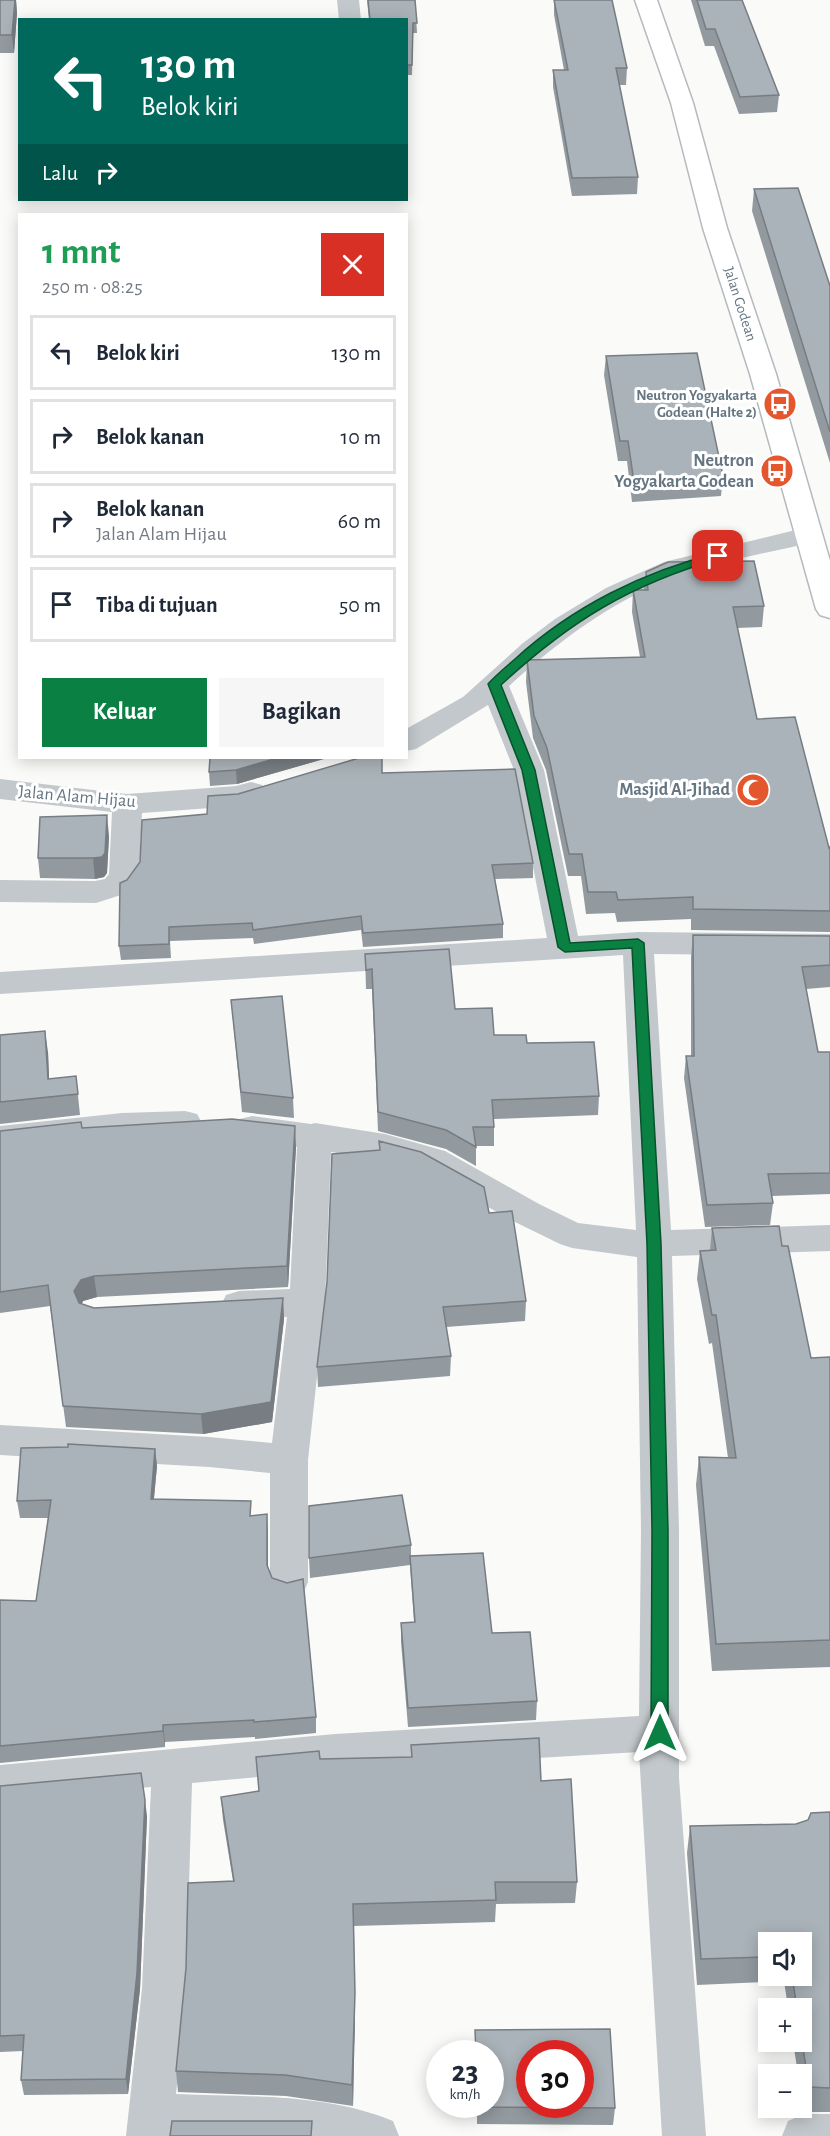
<!DOCTYPE html>
<html lang="id">
<head>
<meta charset="utf-8">
<style>
  body { margin:0; font-family:"Alegreya Sans",sans-serif; background:#f6f6f7; color:#1f2937; height:100vh; display:flex; flex-direction:column; font-size:22px; white-space:nowrap }
  * { box-sizing:border-box; margin:0 }
  p { font-size:20px; color:#747a83 }
  .icon { flex:none; width:33px; height:33px; fill:none; stroke:currentColor; stroke-width:2; stroke-linecap:round; stroke-linejoin:round }
  .map { position:relative; flex:1; overflow:hidden }
  .side { position:absolute; left:18px; top:213px; width:390px; height:546px; display:flex; flex-direction:column; background:#fff; border-radius:0px; box-shadow:0 3px 15px #0003 }
  .side>* { flex:none }
  .hud { position:absolute; left:18px; top:18px; width:390px; height:183px; border-radius:0px; box-shadow:0 3px 15px #0003; background:#00695c; color:#fff; overflow:hidden }
  .buttons { position:absolute; left:758px; top:1932px; display:grid; gap:12px }
  .buttons a { display:grid; place-items:center; width:54px; height:54px; border-radius:0px; background:#fff; box-shadow:0 3px 15px #0003; font-size:30px }
  .speed { position:absolute; left:426px; top:2040px; display:flex; gap:12px; font-size:30px; font-weight:700; text-align:center }
  .speed>* { display:grid; place-content:center; width:78px; height:78px; border-radius:50%; background:#fff; box-shadow:0 3px 15px #0003; line-height:1 }
  .speed small { font-size:15px; font-weight:400 }
  .speed .limit { border:9px solid #d22; background:#fff; color:#111 }
  .pin { position:absolute; display:grid; place-items:center; width:51px; height:51px; color:#fff; margin:-26px; border-radius:12px; box-shadow:0 3px 9px #0006 }
  .me { position:absolute; width:66px; margin:-33px; rotate:0deg; stroke-linejoin:round; filter:drop-shadow(0 0 4px #0008) }
  .turn { display:flex; align-items:center; gap:21px; height:126px; padding:0 24px; font-size:27px }
  .turn .icon { width:78px; height:78px; stroke-width:2.5 }
  .turn b { display:block; font-size:42px; line-height:51px }
  .then { display:flex; align-items:center; height:57px; padding:0 24px; background:#0003; gap:12px; font-size:22px }
  .round { display:grid; place-items:center; flex:none; width:63px; height:63px; border-radius:0px; background:#f6f6f7 }
  .summary { display:flex; align-items:center; justify-content:space-between; height:102px; padding:0 24px }
  h1 { font-size:36px; font-weight:700; line-height:45px; color:#1e9e55 }
  .primary-button { display:flex; gap:12px; margin-top:auto; padding:12px 24px }
  .primary-button a { flex:1; height:69px; border-radius:0px; background:#0b8043; color:#fff; font-size:24px; font-weight:700; line-height:69px; text-align:center }
  .primary-button a+a { background:#f6f6f7; color:#1f2937 }
  ul { padding:0; list-style:none }
  li { display:flex; align-items:center; gap:18px; height:75px; margin:0 12px 9px; padding:0 12px; border:3px solid #e0e1e3; border-radius:0px }
  li div { flex:1 }
  li b { display:block; font-size:22px }
  li em { font-style:normal }
  .map>svg:first-child { display:block }
  .lines { fill:none; stroke-linecap:round; stroke-linejoin:round }
  .primary-casing { stroke:#b5babe; stroke-width:3 }
  .street { fill:#c3c8cc; fill-rule:evenodd }
  .primary { fill:#fff; fill-rule:evenodd }
  .wall { fill:#929a9f; fill-rule:evenodd }
  .shaded-wall { fill:#777d82 }
  .building { fill:#aab3b9; stroke:#777d82; stroke-width:1.5; fill-rule:evenodd }
  .route { fill:#0b8043; stroke:#07532c; stroke-width:1.5 }
  .labels { text-anchor:middle; dominant-baseline:central; stroke-width:6; stroke-linejoin:round; paint-order:stroke }
  .far-street-label { font-size:15px; fill:#657683; stroke:#fff }
  .far-poi-label { font-size:15px; font-weight:bold; fill:#657683; stroke:#fff; text-anchor:end }
  .poi-label { font-size:18px; font-weight:bold; fill:#657683; stroke:#fff; text-anchor:end }
  .street-label { font-size:18px; fill:#657683; stroke:#fff }
</style>
</head>
<body>
<div class="map">
<svg width="830" height="2136" viewBox="0 0 830 2136">
  <rect width="100%" height="100%" fill="#fafaf8"/>
  <g class="lines">
    <defs>
      <path id="primary" d="M 635,0 L 657,0 L 693,103 L 727,228 L 776,374 L 830,561 L 830,618 L 820,615 L 816,609 L 750,374 L 703,228 L 671,103 Z"/>
    </defs>
    <use href="#primary" class="primary-casing"/>
    <path class="street" d="M 337,0 L 359,0 L 361,20 L 339,20 Z
      M 808,527 L 818,529 L 822,535 L 818,541 C 773,552 728,559 685,574 C 618,596 561,639 509,686 L 544,770 L 578,936 L 638,932 L 830,934 L 830,956 L 654,954 L 671,1230 L 830,1225 L 830,1251 L 672,1256 L 679,1531 L 679,1778 L 706,2136 L 662,2136 L 639,1752 L 335,1770 L 192,1783 L 186,1989 L 176,2094 C 248,2097 325,2093 393,2121 L 399,2136 L 126,2136 L 142,1989 L 151,1787 L 0,1801 L 0,1765 L 335,1734 L 639,1716 L 641,1531 L 637,1257 L 572,1248 L 560,1244 L 515,1222 L 422,1170 L 385,1160 L 331,1152 L 325,1302 L 308,1460 L 308,1582 L 303,1594 L 289,1598 L 275,1594 L 270,1582 L 270,1473 L 209,1467 L 0,1455 L 0,1425 L 209,1437 L 272,1443 L 287,1317 L 239,1319 L 226,1315 L 221,1305 L 226,1295 L 239,1291 L 290,1289 L 297,1147 L 240,1137 L 235,1128 L 240,1119 L 252,1116 L 311,1124 L 315,1123 L 385,1134 L 445,1151 L 539,1204 L 578,1223 L 636,1230 L 623,955 L 0,994 L 0,972 L 547,938 L 514,770 L 488,705 L 416,749 L 406,751 L 406,729 L 463,697 L 523,643 L 555,619 L 606,588 L 664,562 Z
      M 0,779 L 127,794 L 236,786 L 251,782 L 262,785 L 266,792 L 262,799 L 238,806 L 142,813 L 139,875 L 127,893 L 96,903 L 0,902 L 0,880 L 95,881 L 105,879 L 109,874 L 112,812 L 0,799 Z
      M 185,1111 L 197,1114 L 202,1123 L 197,1132 L 185,1135 L 122,1137 L 0,1150 L 0,1126 L 122,1113 Z
      M 804,2114 L 830,2114 L 830,2136 L 782,2136 L 788,2121 Z"/>
    <use href="#primary" class="primary"/>
  </g>
  <path class="wall" d="M 0,0 L 16,0 L 17,13 L 14,53 L 0,53 Z
    M 367,0 L 415,0 L 417,33 L 413,33 L 412,75 L 406,75 L 406,20 L 369,20 Z
    M 554,0 L 627,68 L 626,85 L 619,85 L 638,177 L 637,194 L 572,196 L 553,87 L 553,70 L 564,70 L 554,15 Z
    M 691,0 L 742,0 L 779,95 L 777,112 L 739,114 L 714,46 L 705,46 Z
    M 754,189 L 830,286 L 830,463 L 752,211 Z
    M 606,356 L 723,476 L 721,496 L 632,502 L 627,461 L 618,461 L 604,375 Z
    M 646,572 L 764,606 L 762,627 L 737,628 L 757,719 L 829,848 L 830,847 L 830,932 L 691,930 L 691,919 L 617,922 L 615,913 L 586,914 L 581,876 L 568,876 L 546,770 L 533,738 L 526,682 L 527,660 L 640,657 L 632,612 L 633,590 L 644,590 Z
    M 210,758 L 327,758 L 237,784 L 210,786 L 209,772 Z
    M 382,773 L 533,863 L 533,878 L 495,879 L 503,924 L 503,938 L 363,947 L 361,930 L 254,944 L 253,938 L 170,941 L 171,958 L 121,960 L 119,946 L 127,880 L 207,814 L 238,794 Z
    M 109,836 L 107,873 L 104,877 L 95,879 L 40,878 L 38,858 Z
    M 693,935 L 830,936 L 830,987 L 806,989 L 818,1052 L 830,1052 L 830,1194 L 772,1196 L 773,1203 L 770,1225 L 705,1227 L 684,1078 L 686,1056 L 691,1056 L 691,957 Z
    M 365,954 L 455,1009 L 494,1035 L 527,1043 L 599,1096 L 598,1115 L 494,1119 L 494,1146 L 476,1146 L 476,1166 L 446,1149 L 378,1131 L 372,989 L 366,989 Z
    M 231,1000 L 293,1098 L 294,1118 L 242,1112 Z
    M 0,1035 L 48,1052 L 49,1079 L 76,1076 L 80,1115 L 0,1124 Z
    M 82,1128 L 296,1147 L 288,1287 L 97,1297 L 83,1301 L 82,1304 L 94,1308 L 283,1298 L 284,1319 L 272,1422 L 203,1434 L 66,1427 L 50,1306 L 0,1313 L 0,1131 Z
    M 489,1213 L 526,1301 L 525,1321 L 446,1327 L 451,1356 L 450,1376 L 318,1387 L 317,1367 Z
    M 712,1228 L 782,1246 L 811,1358 L 830,1357 L 830,1667 L 712,1671 L 696,1485 L 699,1457 L 728,1458 L 712,1343 L 709,1344 L 697,1279 L 700,1251 L 710,1250 Z
    M 155,1449 L 157,1466 L 154,1499 L 252,1516 L 268,1531 L 268,1568 L 316,1717 L 316,1733 L 255,1739 L 255,1737 L 165,1742 L 165,1747 L 0,1763 L 0,1600 L 36,1601 L 48,1518 L 20,1518 L 17,1501 Z
    M 411,1545 L 411,1556 L 492,1633 L 537,1701 L 536,1720 L 408,1727 L 401,1642 L 401,1623 L 414,1622 L 410,1565 L 310,1578 L 309,1558 Z
    M 411,1745 L 541,1781 L 577,1882 L 575,1903 L 496,1904 L 495,1922 L 354,1926 L 355,2014 L 353,2106 L 286,2096 L 178,2092 L 176,2071 L 233,1881 L 223,1820 L 221,1797 L 259,1791 L 320,1759 L 411,1757 Z
    M 0,1786 L 147,1816 L 140,1989 L 128,2094 L 24,2095 L 21,2080 L 23,2051 L 0,2052 Z
    M 830,1812 L 830,2112 L 804,2112 L 801,2095 L 801,2074 L 798,2074 L 793,2042 L 801,2042 L 801,2008 L 788,2008 L 784,1981 L 697,1985 L 687,1853 L 690,1826 L 796,1824 ZM 768,1942 L 801,1942 L 801,1976 L 768,1976 Z
    M 475,2030 L 615,2108 L 613,2125 L 477,2124 L 477,2104 L 490,2104 L 490,2054 L 475,2054 Z"/>
  <path class="shaded-wall" d="M 15,0 L 16,0 L 17,13 L 14,53 L 12,35 Z
    M 277,758 L 327,758 L 237,784 L 236,770 Z
    M 107,815 L 109,836 L 107,873 L 104,877 L 95,879 L 93,858 Z
    M 45,1031 L 48,1052 L 50,1101 L 48,1079 Z
    M 295,1126 L 296,1147 L 288,1287 L 287,1266 Z
    M 94,1276 L 97,1297 L 83,1301 L 77,1312 L 74,1291 L 81,1280 Z
    M 283,1298 L 284,1319 L 272,1422 L 203,1434 L 201,1414 Z
    M 155,1449 L 157,1466 L 152,1517 L 151,1499 Z
    M 267,1514 L 268,1531 L 268,1582 L 267,1565 Z
    M 163,1725 L 165,1742 L 165,1747 L 163,1731 Z
    M 145,1800 L 147,1816 L 140,1989 L 128,2094 L 126,2079 Z
    M 353,1904 L 355,2014 L 353,2106 L 352,2085 Z"/>
  <path class="building" d="M 0,0 L 15,0 L 12,35 L 0,35 Z
    M 368,0 L 415,0 L 417,23 L 413,23 L 412,65 L 406,65 L 406,20 L 370,20 Z
    M 554,0 L 612,0 L 627,68 L 616,68 L 638,177 L 572,178 L 553,70 L 568,70 Z
    M 697,0 L 742,0 L 779,95 L 740,97 L 715,29 L 706,29 Z
    M 798,188 L 830,286 L 830,432 L 754,189 Z
    M 697,353 L 723,476 L 634,482 L 628,441 L 620,441 L 606,356 Z
    M 754,561 L 764,606 L 733,607 L 757,719 L 795,717 L 829,848 L 830,847 L 830,911 L 693,909 L 693,897 L 618,900 L 616,892 L 588,892 L 582,854 L 569,854 L 547,748 L 534,716 L 527,660 L 645,657 L 633,590 L 648,590 L 646,572 L 668,562 Z
    M 210,758 L 277,758 L 236,770 L 209,772 Z
    M 359,758 L 382,758 L 382,773 L 515,769 L 533,863 L 492,865 L 503,924 L 363,933 L 361,916 L 253,930 L 252,923 L 169,927 L 169,944 L 119,946 L 120,883 L 127,880 L 140,862 L 142,820 L 207,814 L 208,796 L 238,794 Z
    M 107,815 L 105,853 L 102,857 L 93,858 L 38,858 L 40,817 Z
    M 693,935 L 830,936 L 830,965 L 802,967 L 818,1052 L 830,1052 L 830,1173 L 768,1174 L 773,1203 L 707,1205 L 686,1056 L 694,1056 Z
    M 449,949 L 455,1009 L 492,1008 L 494,1035 L 526,1035 L 527,1043 L 594,1042 L 599,1096 L 492,1100 L 494,1127 L 473,1127 L 476,1147 L 446,1130 L 378,1112 L 372,969 L 366,970 L 365,954 Z
    M 282,996 L 293,1098 L 241,1092 L 231,1000 Z
    M 45,1031 L 48,1079 L 76,1076 L 78,1094 L 0,1102 L 0,1035 Z
    M 232,1119 L 295,1126 L 287,1266 L 94,1276 L 81,1280 L 74,1291 L 79,1303 L 94,1308 L 283,1298 L 271,1402 L 201,1414 L 63,1406 L 48,1285 L 0,1292 L 0,1131 L 81,1122 L 82,1128 Z
    M 379,1141 L 421,1152 L 484,1187 L 489,1213 L 512,1211 L 526,1301 L 443,1307 L 451,1356 L 317,1367 L 327,1282 L 332,1154 L 380,1150 Z
    M 779,1226 L 782,1246 L 788,1246 L 811,1358 L 830,1357 L 830,1640 L 716,1644 L 699,1457 L 736,1458 L 716,1315 L 712,1315 L 700,1251 L 716,1250 L 712,1228 Z
    M 68,1444 L 155,1449 L 151,1499 L 251,1501 L 250,1516 L 267,1514 L 267,1565 L 272,1578 L 287,1583 L 303,1579 L 316,1717 L 254,1722 L 254,1720 L 163,1725 L 163,1731 L 0,1746 L 0,1600 L 36,1601 L 51,1500 L 17,1501 L 21,1448 L 68,1447 Z
    M 402,1495 L 411,1545 L 309,1558 L 309,1506 Z
    M 483,1553 L 492,1633 L 530,1632 L 537,1701 L 408,1708 L 401,1623 L 415,1622 L 410,1556 Z
    M 539,1738 L 541,1781 L 571,1779 L 577,1882 L 495,1882 L 496,1900 L 353,1904 L 355,1993 L 352,2085 L 285,2075 L 176,2071 L 186,1968 L 188,1883 L 234,1881 L 221,1797 L 259,1791 L 256,1757 L 319,1751 L 320,1759 L 412,1757 L 411,1745 Z
    M 141,1773 L 145,1800 L 137,1973 L 126,2079 L 21,2080 L 24,2035 L 0,2036 L 0,1786 Z
    M 830,1812 L 830,2088 L 809,2087 L 801,2035 L 801,2008 L 797,2008 L 792,1976 L 801,1976 L 801,1942 L 768,1942 L 768,1957 L 701,1959 L 690,1826 L 796,1824 L 808,1820 L 811,1813 Z
    M 610,2029 L 615,2108 L 478,2107 L 478,2104 L 490,2104 L 490,2054 L 476,2054 L 475,2030 ZM 530,2054 L 580,2054 L 580,2104 L 530,2104 Z
    M 172,2121 L 312,2121 L 311,2136 L 170,2136 Z"/>
  <path class="route" d="M 718,553 L 722,554 L 722,558 C 631,584 570,621 501,685 L 535,770 L 570,943 L 638,939 L 644,943 L 661,1244 L 668,1531 L 668,1733 L 666,1738 L 660,1740 L 654,1738 L 651,1733 L 652,1531 L 647,1244 L 632,948 L 565,952 L 558,947 L 522,770 L 488,684 C 496,675 506,667 515,659 C 572,607 644,571 718,553 Z"/>
  <defs>
    <symbol id="bus-disc" viewBox="-11 -11 22 22"><circle r="9.5" fill="#e4572e" stroke="#fff"/><path d="M-5-6H5V4H4V6H2V4H-2V6H-4V4H-5ZM-3.5-4V0h7V-4ZM-3.5 1.2v1.5H-2V1.2ZM2 1.2v1.5H3.5V1.2Z" fill="#fff"/></symbol>
    <symbol id="mosque-disc" viewBox="-11 -11 22 22"><circle r="9.5" fill="#e4572e" stroke="#fff"/><path d="M3.5-4.9A6 6 0 1 0 3.5 4.9A5 5 0 1 1 3.5-4.9Z" fill="#fff"/></symbol>
  </defs>
  <g fill-rule="evenodd">
    <use href="#bus-disc" x="761" y="385" width="38" height="38"/>
    <use href="#bus-disc" x="758" y="452" width="38" height="38"/>
    <use href="#mosque-disc" x="734" y="771" width="38" height="38"/>
  </g>
  <g class="labels">
    <g class="far-street-label">
      <text transform="translate(740 304) rotate(72)">Jalan Godean</text>
    </g>
    <g class="far-poi-label">
      <text x="757" y="395">Neutron Yogyakarta<tspan x="757" dy="17">Godean (Halte 2)</tspan></text>
    </g>
    <g class="poi-label">
      <text x="754" y="461">Neutron<tspan x="754" dy="21">Yogyakarta Godean</tspan></text>
      <text x="730" y="790">Masjid Al-Jihad</text>
    </g>
    <g class="street-label">
      <text transform="translate(77 797) rotate(5)">Jalan Alam Hijau</text>
    </g>
  </g>
</svg>
<div class="buttons">
<a><svg class="icon" aria-label="sound" viewBox="0 0 24 24"><path d="M4 9h4l5-4v14l-5-4H4zM17 9q2 3 0 6"/></svg></a>
<a>+</a>
<a>−</a>
</div>
<div class="speed"><div>23<small>km/h</small></div><div class="limit">30</div></div>
<div class="pin" style="left:718px;top:556px;background:#d93025"><svg class="icon" aria-label="arrive" viewBox="0 0 24 24"><path d="M6 21V4h12l-3 4 3 4H6"/></svg></div>
<svg class="me" style="left:660px;top:1733px" viewBox="-20 -20 40 40"><path d="M0-17L14 15 0 8-14 15z" fill="#0b8043" stroke="#fff" stroke-width="4"/></svg>
<div class="hud">
<div class="turn"><svg class="icon" aria-label="left" viewBox="0 0 24 24"><path d="M17 20v-9H6M10 6l-5 5 5 5"/></svg><div><b>130 m</b>Belok kiri</div></div>
<div class="then">Lalu<svg class="icon" aria-label="right" viewBox="0 0 24 24"><path d="M7 20v-9h11M14 6l5 5-5 5"/></svg></div>
</div>
<section class="side">
<div class="summary"><div><h1>1 mnt</h1><p>250 m · 08:25</p></div><a class="round" style="background:#d93025;color:#fff"><svg class="icon" aria-label="close" viewBox="0 0 24 24"><path d="M6 6l12 12M18 6L6 18"/></svg></a></div>
<ul>
<li><svg class="icon" aria-label="left" viewBox="0 0 24 24"><path d="M17 20v-9H6M10 6l-5 5 5 5"/></svg><div><b>Belok kiri</b></div><em>130 m</em></li>
<li><svg class="icon" aria-label="right" viewBox="0 0 24 24"><path d="M7 20v-9h11M14 6l5 5-5 5"/></svg><div><b>Belok kanan</b></div><em>10 m</em></li>
<li><svg class="icon" aria-label="right" viewBox="0 0 24 24"><path d="M7 20v-9h11M14 6l5 5-5 5"/></svg><div><b>Belok kanan</b><p>Jalan Alam Hijau</p></div><em>60 m</em></li>
<li><svg class="icon" aria-label="arrive" viewBox="0 0 24 24"><path d="M6 21V4h12l-3 4 3 4H6"/></svg><div><b>Tiba di tujuan</b></div><em>50 m</em></li>
</ul>
<div class="primary-button"><a>Keluar</a><a>Bagikan</a></div>
</section>
</div>
</body>
</html>
